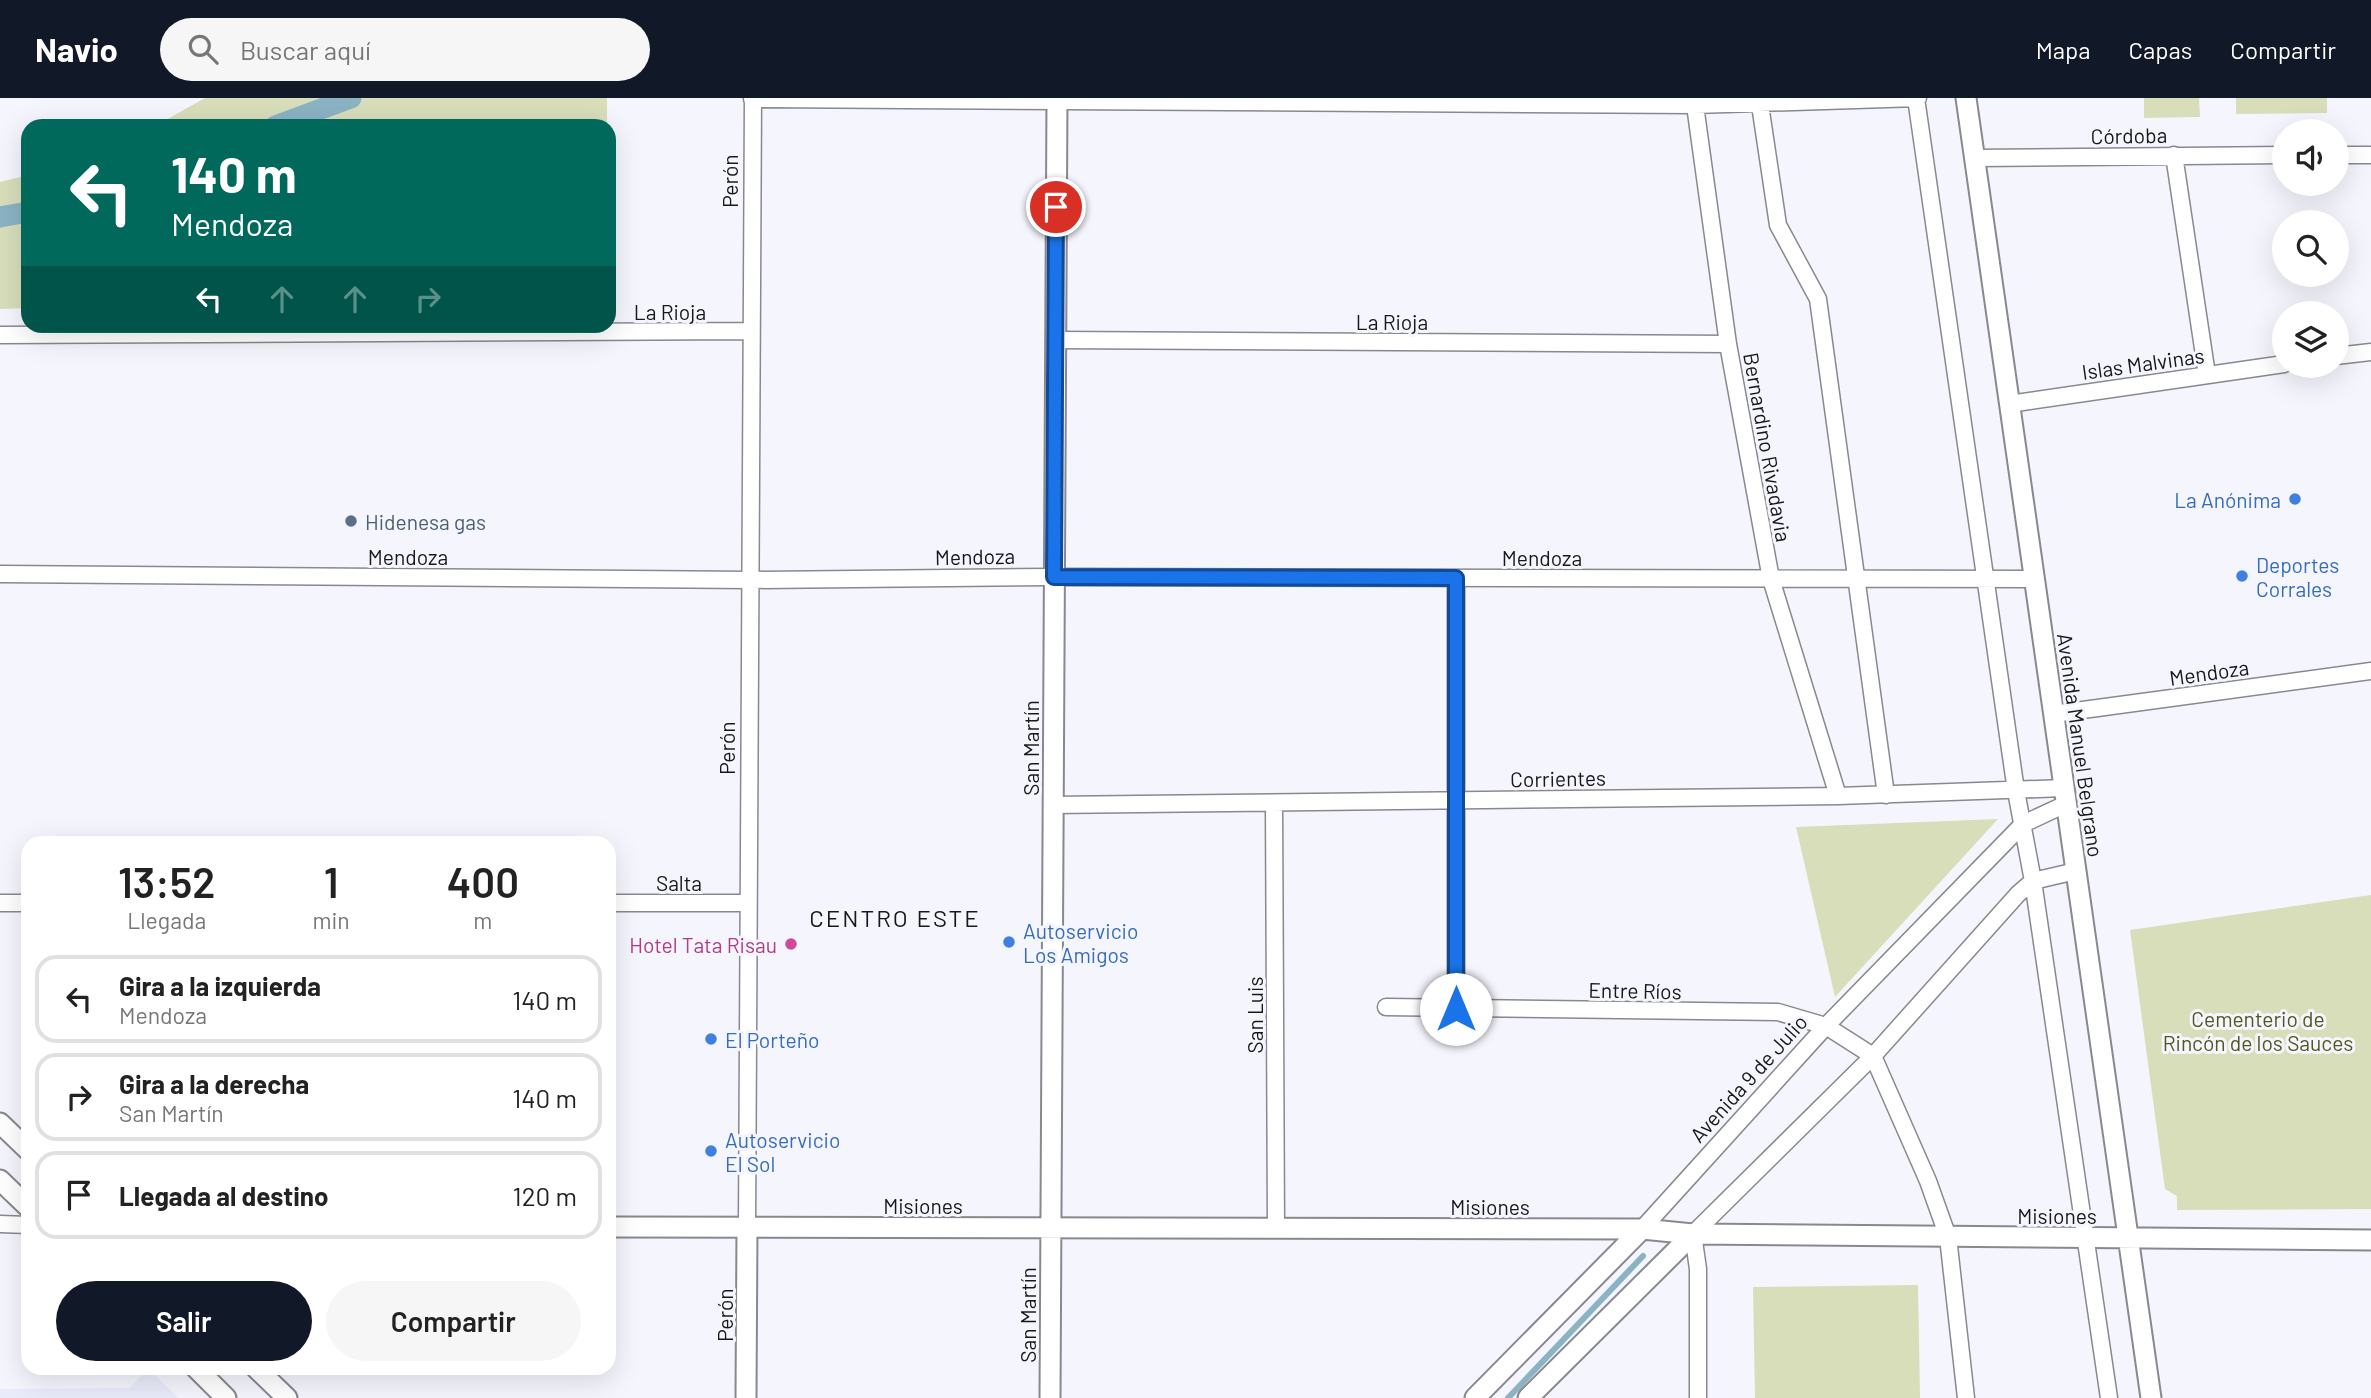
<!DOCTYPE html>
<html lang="es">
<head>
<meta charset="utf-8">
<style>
  body { margin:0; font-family:Barlow,sans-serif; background:#f6f6f6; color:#222; height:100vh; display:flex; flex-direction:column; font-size:26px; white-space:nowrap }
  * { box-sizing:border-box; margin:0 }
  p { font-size:23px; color:#767676 }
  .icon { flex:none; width:38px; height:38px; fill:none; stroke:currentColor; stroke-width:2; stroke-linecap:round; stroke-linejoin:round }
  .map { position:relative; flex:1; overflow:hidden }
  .sheet { position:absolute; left:21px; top:738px; width:595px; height:539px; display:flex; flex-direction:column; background:#fff; border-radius:21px; box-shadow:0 7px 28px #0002 }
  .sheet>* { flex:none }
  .banner { position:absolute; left:21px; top:21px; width:595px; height:214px; border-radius:21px; box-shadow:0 7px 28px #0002; background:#00695c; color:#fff; overflow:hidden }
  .tools { position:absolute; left:2272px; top:21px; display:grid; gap:14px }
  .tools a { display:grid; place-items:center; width:77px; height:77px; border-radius:50%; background:#fff; box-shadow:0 7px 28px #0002; font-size:35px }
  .pin { position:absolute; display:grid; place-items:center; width:60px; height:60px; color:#fff; margin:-30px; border:4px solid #fff; border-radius:50%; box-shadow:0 2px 7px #0007 }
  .me { position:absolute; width:77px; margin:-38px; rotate:0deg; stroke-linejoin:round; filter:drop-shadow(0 0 5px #0008) }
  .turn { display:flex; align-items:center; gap:24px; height:147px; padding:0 35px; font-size:32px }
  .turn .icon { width:91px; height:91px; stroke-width:2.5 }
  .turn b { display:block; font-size:49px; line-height:60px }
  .lanes { display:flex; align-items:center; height:66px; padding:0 35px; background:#0003; justify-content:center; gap:35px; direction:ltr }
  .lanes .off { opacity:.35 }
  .eta { display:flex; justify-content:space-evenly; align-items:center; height:119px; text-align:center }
  .eta b { font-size:42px; font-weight:600; line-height:49px }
  .button { display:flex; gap:14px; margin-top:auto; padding:14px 35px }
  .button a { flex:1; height:80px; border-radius:42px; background:#111827; color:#fff; font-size:28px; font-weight:600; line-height:80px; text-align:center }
  .button a+a { background:#f6f6f6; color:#222 }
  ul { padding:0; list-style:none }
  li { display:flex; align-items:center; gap:21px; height:88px; margin:0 14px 10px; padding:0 21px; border:4px solid #e0e0e0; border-radius:21px }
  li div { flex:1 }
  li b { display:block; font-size:26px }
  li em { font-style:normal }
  header { display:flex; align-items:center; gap:42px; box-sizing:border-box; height:98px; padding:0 35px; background:#111827; color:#fff }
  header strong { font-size:33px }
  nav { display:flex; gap:38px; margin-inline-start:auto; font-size:24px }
  .search { width:490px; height:63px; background:#f6f6f6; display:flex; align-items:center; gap:18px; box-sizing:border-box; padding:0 24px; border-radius:38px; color:#767676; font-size:26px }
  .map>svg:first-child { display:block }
  .built { fill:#eaebfa }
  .green { fill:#d8ddba }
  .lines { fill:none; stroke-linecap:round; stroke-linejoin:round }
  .stream { stroke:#8bb3c4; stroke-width:6 }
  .canal { stroke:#8bb3c4; stroke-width:21 }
  .minor-casing { stroke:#88888f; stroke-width:19 }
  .tertiary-casing { stroke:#88888f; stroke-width:23 }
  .minor { stroke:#fff; stroke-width:16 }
  .tertiary { stroke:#fff; stroke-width:19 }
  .route-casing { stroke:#114b97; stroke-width:18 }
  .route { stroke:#1a73e8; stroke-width:12 }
  .shop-dot { fill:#3f7fe0; stroke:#f5f6fd; stroke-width:2.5 }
  .service-dot { fill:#5c6f8a; stroke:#f5f6fd; stroke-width:2.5 }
  .hotel-dot { fill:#d1479c; stroke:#f5f6fd; stroke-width:2.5 }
  .labels { text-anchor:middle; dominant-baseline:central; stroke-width:6; stroke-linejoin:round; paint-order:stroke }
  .street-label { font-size:21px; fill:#18181b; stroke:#f5f6fd }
  .shop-label { font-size:21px; fill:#366cbe; stroke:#f5f6fd; text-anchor:start }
  .service-label { font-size:21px; fill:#4e5e75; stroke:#f5f6fd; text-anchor:start }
  .hotel-label { font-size:21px; fill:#b23c85; stroke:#f5f6fd; text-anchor:end }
  .park-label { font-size:21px; fill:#52571e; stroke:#f5f6fd }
  .quarter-label { font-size:24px; letter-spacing:2px; fill:#18181b; stroke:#f5f6fd }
</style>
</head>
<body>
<header>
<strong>Navio</strong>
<div class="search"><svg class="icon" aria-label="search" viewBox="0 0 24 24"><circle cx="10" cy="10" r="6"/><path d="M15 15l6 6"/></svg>Buscar aquí</div>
<nav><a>Mapa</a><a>Capas</a><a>Compartir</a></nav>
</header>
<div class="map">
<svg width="2371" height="1300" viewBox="0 0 2371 1300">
  <rect width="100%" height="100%" fill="#f5f6fd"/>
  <path class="built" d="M 148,1271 L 179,1300 L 0,1300 L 0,1291 L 129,1290 Z"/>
  <path class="green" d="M 205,0 L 607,0 L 607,28 L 155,28 Z
    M 2144,0 L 2199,0 L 2200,19 L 2144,20 Z
    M 2236,0 L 2327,0 L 2327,15 L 2236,16 Z
    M 28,77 L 28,210 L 0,211 L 0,84 Z
    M 1998,721 L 1835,899 L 1796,729 Z
    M 2371,797 L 2371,1111 L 2177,1112 L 2177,1098 L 2165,1091 L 2130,832 Z
    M 1918,1187 L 1920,1300 L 1755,1300 L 1753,1189 Z"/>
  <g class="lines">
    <path class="stream" d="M 1508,1300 L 1643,1158"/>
    <path class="canal" d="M 275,28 L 351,0
      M 0,119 L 28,114"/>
    <defs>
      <path id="minor" d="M 1694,0 L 1728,246 L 1771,481 L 1838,698
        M 1759,0 L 1778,127 L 1818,201 L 1886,697
        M 1916,0 L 2016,693 L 2033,783 L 2109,1300
        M 752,1 L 1695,7 L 1918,0
        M 2174,57 L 2207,277
        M 2336,57 L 2371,57
        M 1974,60 L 2284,57
        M 0,237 L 751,233
        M 1055,242 L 1728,246
        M 2336,258 L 2371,254
        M 2009,306 L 2284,266
        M 0,476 L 750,482 L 1053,479 L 2034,481
        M 1456,480 L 1456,911
        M 2053,616 L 2371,573
        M 1274,705 L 1276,1130
        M 1052,707 L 1838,698 L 2064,690
        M 0,805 L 28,805
        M 609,805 L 748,805
        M 1386,909 L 1778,914 L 1826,928 L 1873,958 L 1928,1083 L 1948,1139 L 1966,1300
        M 0,1126 L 28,1127
        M 747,1129 L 753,0
        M 1642,1131 L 1826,928 L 2023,726 L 2066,706
        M 1698,1300 L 1698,1171 L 1693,1136 L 1873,958 L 2018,796 L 2033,783 L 2076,773"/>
      <path id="tertiary" d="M 1966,0 L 2151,1300
        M 0,1025 L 28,1052
        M 0,1082 L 28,1109
        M 609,1129 L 1642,1131 L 1693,1136 L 2371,1142
        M 196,1270 L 226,1300
        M 256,1270 L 287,1300
        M 746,1300 L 747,1129
        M 1050,1300 L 1057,0
        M 1475,1300 L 1642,1131
        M 1528,1300 L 1693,1136"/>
    </defs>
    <use href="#minor" class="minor-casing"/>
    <use href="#tertiary" class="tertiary-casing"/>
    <use href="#minor" class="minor"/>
    <use href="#tertiary" class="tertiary"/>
  </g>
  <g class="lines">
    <defs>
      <path id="route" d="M 1056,109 L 1054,479 L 1456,480 L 1456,911"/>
    </defs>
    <use href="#route" class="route-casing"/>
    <use href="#route" class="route"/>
  </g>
  <g class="shop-dot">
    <circle cx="2295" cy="401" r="7"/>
    <circle cx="2242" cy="478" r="7"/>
    <circle cx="1009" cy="844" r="7"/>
    <circle cx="711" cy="941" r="7"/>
    <circle cx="711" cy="1053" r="7"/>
  </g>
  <circle class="service-dot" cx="351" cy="423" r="7"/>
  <circle class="hotel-dot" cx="791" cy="846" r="7"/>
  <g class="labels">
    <g class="street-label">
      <text transform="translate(2129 37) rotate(-1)">Córdoba</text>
      <text transform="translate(729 83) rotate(-90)">Perón</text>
      <text x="670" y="213">La Rioja</text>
      <text x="1392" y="223">La Rioja</text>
      <text transform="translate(2143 265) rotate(-8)">Islas Malvinas</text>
      <text transform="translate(1768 349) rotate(80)">Bernardino Rivadavia</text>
      <text x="408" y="458">Mendoza</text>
      <text transform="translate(975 458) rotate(-1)">Mendoza</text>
      <text x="1542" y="459">Mendoza</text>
      <text transform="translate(2209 574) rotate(-8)">Mendoza</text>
      <text transform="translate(2081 647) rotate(82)">Avenida Manuel Belgrano</text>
      <text transform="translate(726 650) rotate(-90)">Perón</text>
      <text transform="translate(1030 650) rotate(-90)">San Martín</text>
      <text transform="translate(1558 680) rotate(-1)">Corrientes</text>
      <text x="679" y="784">Salta</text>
      <text transform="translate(1635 892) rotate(1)">Entre Ríos</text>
      <text transform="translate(1254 917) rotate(-90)">San Luis</text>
      <text transform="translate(1748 980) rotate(-48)">Avenida 9 de Julio</text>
      <text x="923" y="1107">Misiones</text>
      <text x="1490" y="1108">Misiones</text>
      <text x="2057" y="1117">Misiones</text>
      <text transform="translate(724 1217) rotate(-90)">Perón</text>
      <text transform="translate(1027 1217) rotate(-90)">San Martín</text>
    </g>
    <g class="shop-label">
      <text x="2281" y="401" text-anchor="end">La Anónima</text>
      <text x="2256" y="466">Deportes<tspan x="2256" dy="24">Corrales</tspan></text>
      <text x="1023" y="832">Autoservicio<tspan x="1023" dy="24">Los Amigos</tspan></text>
      <text x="725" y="941">El Porteño</text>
      <text x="725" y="1041">Autoservicio<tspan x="725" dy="24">El Sol</tspan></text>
    </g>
    <g class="service-label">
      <text x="365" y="423">Hidenesa gas</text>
    </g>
    <g class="hotel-label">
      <text x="777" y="846">Hotel Tata Risau</text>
    </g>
    <g class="park-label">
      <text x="2258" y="920">Cementerio de<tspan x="2258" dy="24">Rincón de los Sauces</tspan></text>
    </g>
    <g class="quarter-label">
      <text x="895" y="819">CENTRO ESTE</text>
    </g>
  </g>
</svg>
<div class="tools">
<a><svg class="icon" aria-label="sound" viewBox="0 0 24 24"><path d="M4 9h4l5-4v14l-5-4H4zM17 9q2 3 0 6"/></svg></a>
<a><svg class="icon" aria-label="search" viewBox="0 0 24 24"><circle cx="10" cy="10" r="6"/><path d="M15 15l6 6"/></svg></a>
<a><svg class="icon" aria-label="layers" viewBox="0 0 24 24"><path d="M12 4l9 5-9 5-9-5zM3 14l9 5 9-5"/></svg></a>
</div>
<div class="pin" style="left:1056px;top:109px;background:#d93025"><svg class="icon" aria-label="arrive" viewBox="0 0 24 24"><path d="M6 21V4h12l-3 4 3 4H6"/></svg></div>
<svg class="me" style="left:1456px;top:911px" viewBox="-20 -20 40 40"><circle r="19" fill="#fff"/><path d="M0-13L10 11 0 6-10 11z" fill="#1a73e8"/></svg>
<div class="banner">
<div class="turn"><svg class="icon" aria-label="left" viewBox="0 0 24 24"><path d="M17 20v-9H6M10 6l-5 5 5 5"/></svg><div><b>140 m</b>Mendoza</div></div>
<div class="lanes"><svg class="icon" aria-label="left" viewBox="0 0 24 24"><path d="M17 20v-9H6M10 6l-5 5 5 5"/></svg><svg class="icon off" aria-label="ahead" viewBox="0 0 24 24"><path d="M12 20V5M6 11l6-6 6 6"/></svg><svg class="icon off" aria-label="ahead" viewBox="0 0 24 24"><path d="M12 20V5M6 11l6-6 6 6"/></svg><svg class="icon off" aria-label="right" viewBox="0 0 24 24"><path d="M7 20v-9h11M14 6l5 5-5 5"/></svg></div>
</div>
<section class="sheet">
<div class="eta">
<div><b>13:52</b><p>Llegada</p></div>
<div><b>1</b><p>min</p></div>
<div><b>400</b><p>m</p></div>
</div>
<ul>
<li><svg class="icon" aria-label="left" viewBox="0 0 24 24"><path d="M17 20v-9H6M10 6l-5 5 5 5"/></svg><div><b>Gira a la izquierda</b><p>Mendoza</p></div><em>140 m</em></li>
<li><svg class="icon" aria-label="right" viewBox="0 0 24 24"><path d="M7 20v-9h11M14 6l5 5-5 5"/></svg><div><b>Gira a la derecha</b><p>San Martín</p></div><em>140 m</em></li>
<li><svg class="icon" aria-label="arrive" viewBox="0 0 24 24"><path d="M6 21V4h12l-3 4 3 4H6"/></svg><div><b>Llegada al destino</b></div><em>120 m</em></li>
</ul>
<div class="button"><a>Salir</a><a>Compartir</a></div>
</section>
</div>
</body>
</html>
